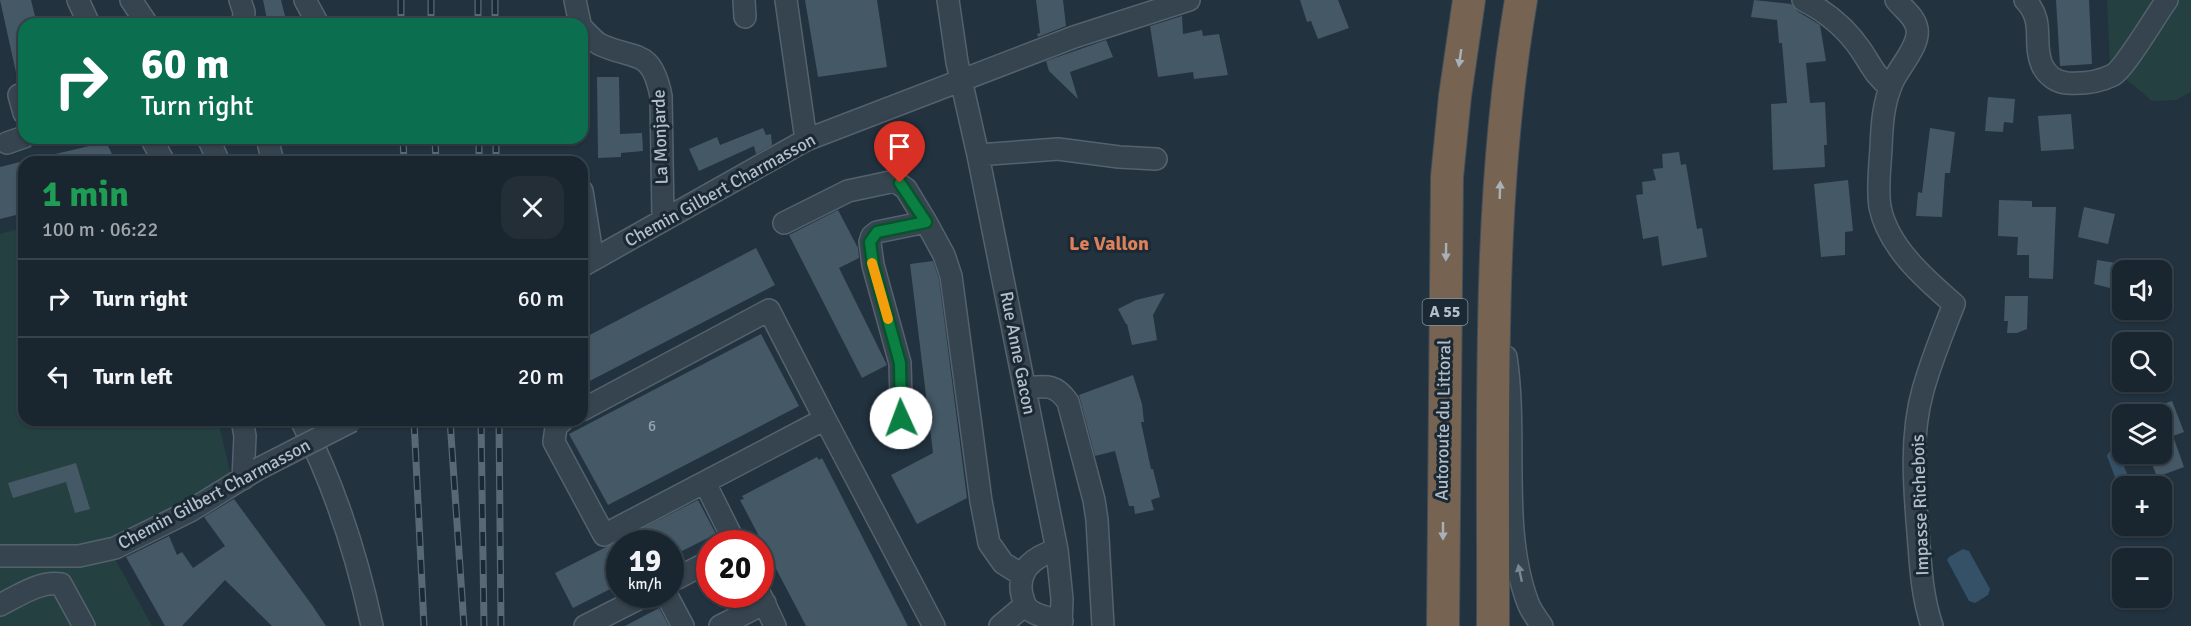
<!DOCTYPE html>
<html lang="en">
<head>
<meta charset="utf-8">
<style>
  body { margin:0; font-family:Signika,sans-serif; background:#232e37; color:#f1f3f6; height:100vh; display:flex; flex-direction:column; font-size:22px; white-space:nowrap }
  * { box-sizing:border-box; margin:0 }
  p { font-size:20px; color:#9fa5aa }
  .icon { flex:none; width:33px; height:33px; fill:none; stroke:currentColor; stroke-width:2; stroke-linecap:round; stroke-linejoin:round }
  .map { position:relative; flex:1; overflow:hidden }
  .sheet { position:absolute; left:18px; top:156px; width:570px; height:270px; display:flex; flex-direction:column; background:#1a262f; border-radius:18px; box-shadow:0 2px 4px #0004,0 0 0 2px #38434b }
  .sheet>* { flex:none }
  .banner { position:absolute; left:18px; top:18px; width:570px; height:126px; border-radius:18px; box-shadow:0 2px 4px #0004,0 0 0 2px #38434b; background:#0b6e4f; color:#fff; overflow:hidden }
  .controls { position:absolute; left:2112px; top:260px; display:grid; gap:12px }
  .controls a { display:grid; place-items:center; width:60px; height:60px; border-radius:12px; background:#1a262f; box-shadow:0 2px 4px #0004,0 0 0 2px #38434b; font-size:30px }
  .speed { position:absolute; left:606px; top:530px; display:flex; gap:12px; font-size:30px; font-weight:700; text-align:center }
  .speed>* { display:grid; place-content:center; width:78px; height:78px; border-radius:50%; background:#1a262f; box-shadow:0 2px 4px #0004,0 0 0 2px #38434b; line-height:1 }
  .speed small { font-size:15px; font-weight:400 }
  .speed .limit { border:9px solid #d22; background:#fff; color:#111 }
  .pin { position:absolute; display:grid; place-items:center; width:51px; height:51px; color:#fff; margin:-62px -26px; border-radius:50% 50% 50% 0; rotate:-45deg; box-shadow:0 0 6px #0007 }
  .pin .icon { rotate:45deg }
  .me { position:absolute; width:66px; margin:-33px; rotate:358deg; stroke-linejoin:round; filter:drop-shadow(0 0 4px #0008) }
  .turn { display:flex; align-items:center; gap:21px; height:126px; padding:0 24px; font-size:27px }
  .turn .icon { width:78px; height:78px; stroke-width:2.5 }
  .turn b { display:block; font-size:42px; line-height:51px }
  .round { display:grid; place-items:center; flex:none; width:63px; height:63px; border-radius:18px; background:#232e37 }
  .headline { display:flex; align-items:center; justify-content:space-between; height:102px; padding:0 24px }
  h1 { font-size:36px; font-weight:700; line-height:45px; color:#1e9e55 }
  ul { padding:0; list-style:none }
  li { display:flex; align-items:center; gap:18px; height:78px; padding:0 24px; border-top:2px solid #38434b }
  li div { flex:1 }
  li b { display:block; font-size:22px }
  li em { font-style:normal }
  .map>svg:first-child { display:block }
  .green { fill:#244040 }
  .water { fill:#345168 }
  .building { fill:#455866 }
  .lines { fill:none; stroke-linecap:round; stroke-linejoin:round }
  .minor-casing { stroke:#54626d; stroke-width:24 }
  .highway-casing { stroke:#414f5a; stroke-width:34 }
  .minor { stroke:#36444f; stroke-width:21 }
  .highway { stroke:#766352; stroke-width:32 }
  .rail-casing { stroke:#586976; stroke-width:7 }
  .rail { stroke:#1b2934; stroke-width:4.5; stroke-dasharray:14; stroke-linecap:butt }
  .minor-bridge-casing { stroke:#54626d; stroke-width:24; stroke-linecap:butt }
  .minor-bridge { stroke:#36444f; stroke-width:21 }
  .oneway { fill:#a9b1b8 }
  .oneway2 { fill:#7a8893 }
  .route-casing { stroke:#07532c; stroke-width:15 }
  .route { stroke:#0b8043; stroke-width:10 }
  .slow { stroke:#f59e0b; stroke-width:10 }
  .labels { text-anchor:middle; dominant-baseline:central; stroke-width:6; stroke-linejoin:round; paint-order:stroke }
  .number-label { font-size:15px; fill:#97a5b1 }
  .shield { fill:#1b2934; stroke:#85929d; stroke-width:1.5 }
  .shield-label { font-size:16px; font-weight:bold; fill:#b2bfca }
  .street-label { font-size:18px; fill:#b2bfca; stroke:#1b2934 }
  .neighbourhood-label { font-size:20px; font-weight:bold; fill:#dd815a; stroke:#1b2934 }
</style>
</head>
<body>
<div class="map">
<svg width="2191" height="626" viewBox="0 0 2191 626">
  <rect width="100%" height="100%" fill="#22323f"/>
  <path class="green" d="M 2107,0 L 2191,0 L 2191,92 L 2176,100 L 2152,101 L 2110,66 Z
    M 24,227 L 24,420 L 218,420 L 232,480 L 105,544 L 47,549 L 0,544 L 0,234 Z
    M 113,555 L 152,626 L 0,626 L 0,564 Z"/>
  <path class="water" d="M 2114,450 L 2118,452 L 2128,476 L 2116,480 L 2107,456 L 2109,452 Z
    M 1963,549 L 1969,551 L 1990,589 L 1988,595 L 1975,603 L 1969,601 L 1947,560 L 1949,557 Z"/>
  <path class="building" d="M 0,0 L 31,0 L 37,24 L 24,24 L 24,77 L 17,77 Z
    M 263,0 L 281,0 L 287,24 L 268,24 Z
    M 805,0 L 877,0 L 887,67 L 818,77 Z
    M 1036,0 L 1063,0 L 1066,26 L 1038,37 L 1037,34 L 1040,33 Z
    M 1300,0 L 1338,0 L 1349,28 L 1318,39 L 1311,21 L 1307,22 Z
    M 1754,0 L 1791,4 L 1797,11 L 1820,25 L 1826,61 L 1806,63 L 1810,103 L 1825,102 L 1827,145 L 1824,145 L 1825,167 L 1773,170 L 1771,104 L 1787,103 L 1782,43 L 1779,43 L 1777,20 L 1751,17 Z
    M 2056,0 L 2089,0 L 2092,64 L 2060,66 Z
    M 1182,16 L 1183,34 L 1202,30 L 1203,36 L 1219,34 L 1228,75 L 1194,79 L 1193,72 L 1158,77 L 1150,26 Z
    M 1106,40 L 1113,57 L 1070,72 L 1078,99 L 1049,71 L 1046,61 Z
    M 597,77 L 619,77 L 620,134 L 642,133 L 643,151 L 621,153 L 621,157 L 598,158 Z
    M 1988,97 L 2015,99 L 2013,123 L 2004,122 L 2003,132 L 1985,131 Z
    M 2071,114 L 2074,149 L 2041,151 L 2038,116 Z
    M 763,128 L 766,135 L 771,134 L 772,145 L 756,154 L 754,146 L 699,171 L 689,149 L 717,137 L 720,145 Z
    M 1930,128 L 1955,132 L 1950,173 L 1945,173 L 1942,217 L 1916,216 L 1918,192 L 1922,193 Z
    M 106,142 L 116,162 L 48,162 L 47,156 Z
    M 1679,152 L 1681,165 L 1686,164 L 1697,229 L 1702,228 L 1707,257 L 1662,266 L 1658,236 L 1643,239 L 1636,195 L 1643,194 L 1642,182 L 1656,180 L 1653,169 L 1663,168 L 1662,154 Z
    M 24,161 L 24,213 L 0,219 L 0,167 Z
    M 1848,180 L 1853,231 L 1845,232 L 1845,255 L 1821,257 L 1814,184 Z
    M 1999,200 L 2032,201 L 2032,207 L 2056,207 L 2053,279 L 2029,278 L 2029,255 L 2017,255 L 2018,237 L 1998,236 Z
    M 2084,207 L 2115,214 L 2108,244 L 2078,237 Z
    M 838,210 L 858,248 L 859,258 L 839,268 L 887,365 L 862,378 L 789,235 Z
    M 756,248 L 775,285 L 582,385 L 582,339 Z
    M 2097,260 L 2122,264 L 2122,291 L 2094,284 Z
    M 933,261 L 939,279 L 967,498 L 917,524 L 891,475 L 933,453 L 910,264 Z
    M 1165,293 L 1153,315 L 1157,340 L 1132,345 L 1127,324 L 1126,324 L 1118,309 L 1136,300 Z
    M 2005,296 L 2028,296 L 2027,329 L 2017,333 L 2007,333 L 2008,321 L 2004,321 Z
    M 761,334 L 799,406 L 608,505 L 569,434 Z
    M 1133,375 L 1142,404 L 1144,422 L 1141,422 L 1151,469 L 1153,469 L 1160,497 L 1151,500 L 1154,510 L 1135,514 L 1134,506 L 1129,506 L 1115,451 L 1095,456 L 1079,395 Z
    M 2172,401 L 2184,432 L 2173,436 L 2184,467 L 2157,477 L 2148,453 L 2162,453 L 2162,414 L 2157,406 Z
    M 817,457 L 819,460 L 822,458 L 908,626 L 806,626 L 740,500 L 744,499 L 742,496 Z
    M 76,463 L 90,509 L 75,513 L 66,482 L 13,498 L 8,483 Z
    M 234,499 L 312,605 L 326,626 L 272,626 L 225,580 L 182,626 L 165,626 L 126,557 L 169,536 L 177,555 L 182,552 L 193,568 L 225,546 L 204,517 Z
    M 698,500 L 716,534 L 670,557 L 670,543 L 620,543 L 620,584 L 573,608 L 555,573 Z
    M 659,608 L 669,626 L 625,626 Z"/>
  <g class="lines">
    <defs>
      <path id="minor" d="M 78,0 L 89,24
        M 131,0 L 147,24
        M 240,0 L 244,12 L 243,24
        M 305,0 L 318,24
        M 575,0 L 580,24
        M 744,0 L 745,17
        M 786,0 L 806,140
        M 948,0 L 957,62 L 978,155 L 1057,550 L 1062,599 L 1061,626
        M 1803,0 C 1827,12 1846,28 1861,50 C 1871,65 1875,76 1890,87
        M 1896,0 C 1903,9 1915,16 1917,29 C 1920,45 1900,66 1893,81 C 1883,103 1882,124 1881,148 C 1880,168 1877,188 1880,207 C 1888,247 1925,279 1954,304 C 1943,332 1931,361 1923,390 C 1909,439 1915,495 1919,545 C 1921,573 1923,599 1932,626
        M 2025,0 C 2046,22 2032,42 2042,65 C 2047,76 2057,82 2067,83 C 2082,84 2099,82 2113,75 C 2125,68 2156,15 2167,0
        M 582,28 C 587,33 593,40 599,44 C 634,61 651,46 661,96 L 663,220
        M 19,95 L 24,113
        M 151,138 L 164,162
        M 208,138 L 219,162
        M 267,138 L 273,162
        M 7,143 L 24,137
        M 978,155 L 1058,149 L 1119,157 L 1156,159
        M 582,191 L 593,260
        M 784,223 L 848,191 L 895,181 L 906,189 L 926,222
        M 582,266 L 806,140 L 1074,37 L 1189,0
        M 1506,357 C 1518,435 1500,530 1528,603 C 1531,611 1537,619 1542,626
        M 1025,388 C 1045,386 1055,383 1068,402 L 1094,500 L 1097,520 L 1103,626
        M 582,410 L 769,310 L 825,419
        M 242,420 L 245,436 L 243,479
        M 301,420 C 334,484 357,556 372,626
        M 563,420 L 556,427 L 554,442 L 604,535 L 825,419 L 934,626
        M 902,437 L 900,363 L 873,265 L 870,242 L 872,236 L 877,232 L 926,222 L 944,255 L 951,276 L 981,501 L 989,543 L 1003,563 L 1022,575
        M 705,483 L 735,543
        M 1057,550 C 1035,556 1016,569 1022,595 C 1024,602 1025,607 1031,611 C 1040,617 1052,619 1062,621
        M 0,556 L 79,556 L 115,548 L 190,511 L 258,469
        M 670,582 L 710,561
        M 666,594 L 683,626
        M 760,594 L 775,626
        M 0,605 C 20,595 39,581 61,584 L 84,626
        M 585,626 L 648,594
        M 720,626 L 765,603
        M 1000,626 L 1025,605"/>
      <path id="highway" d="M 1443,626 L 1447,177 L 1455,96 L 1469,0
        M 1493,626 C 1494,418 1486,205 1521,0"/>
    </defs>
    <use href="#minor" class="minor-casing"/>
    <use href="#highway" class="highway-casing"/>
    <use href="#minor" class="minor"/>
    <use href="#highway" class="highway"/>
    <defs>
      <path id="rail" d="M 401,0 L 401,24
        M 431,0 L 431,24
        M 478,0 L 478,24
        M 495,0 L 495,24
        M 403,138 L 404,162
        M 435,138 L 436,162
        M 479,138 L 479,162
        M 496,138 L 496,162
        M 414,420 L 424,626
        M 450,420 L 464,626
        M 481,420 L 484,626
        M 499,420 L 501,626"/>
    </defs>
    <use href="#rail" class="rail-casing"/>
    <use href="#rail" class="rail"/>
    <defs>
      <path id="minor-bridge" d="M 258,469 L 352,421"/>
    </defs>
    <use href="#minor-bridge" class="minor-bridge-casing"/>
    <use href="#minor-bridge" class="minor-bridge"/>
  </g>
  <defs><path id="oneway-solid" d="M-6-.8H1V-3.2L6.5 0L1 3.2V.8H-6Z" transform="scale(1.5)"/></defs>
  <g class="oneway">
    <use href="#oneway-solid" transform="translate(1460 58) rotate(98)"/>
    <use href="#oneway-solid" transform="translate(1500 190) rotate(-88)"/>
    <use href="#oneway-solid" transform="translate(1446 252) rotate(91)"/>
    <use href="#oneway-solid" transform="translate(1443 531) rotate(90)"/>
  </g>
  <use class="oneway2" href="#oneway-solid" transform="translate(1520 573) rotate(-102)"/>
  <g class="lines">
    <defs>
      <path id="route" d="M 900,183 L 926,222 L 877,232 L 870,242 L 873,265 L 900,363 L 901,418"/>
    </defs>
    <use href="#route" class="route-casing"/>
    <use href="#route" class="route"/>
    <path class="slow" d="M 872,263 L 888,319"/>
  </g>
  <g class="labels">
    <g class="number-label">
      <text x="652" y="426">6</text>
    </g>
    <rect class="shield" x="1422.5" y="299" width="45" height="26" rx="4.5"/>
    <g class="shield-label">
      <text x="1445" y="312">A 55</text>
    </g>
    <g class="street-label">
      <text transform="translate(660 137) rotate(-92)">La Monjarde</text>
      <text transform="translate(720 190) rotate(-29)">Chemin Gilbert Charmasson</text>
      <text transform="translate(1018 353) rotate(79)">Rue Anne Gacon</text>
      <text transform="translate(1443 420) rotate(-89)">Autoroute du Littoral</text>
      <text transform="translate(214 494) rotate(-28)">Chemin Gilbert Charmasson</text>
      <text transform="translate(1920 505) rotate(-92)">Impasse Richebois</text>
    </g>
    <g class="neighbourhood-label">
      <text x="1109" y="243">Le Vallon</text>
    </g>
  </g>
</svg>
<div class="controls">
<a><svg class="icon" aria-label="sound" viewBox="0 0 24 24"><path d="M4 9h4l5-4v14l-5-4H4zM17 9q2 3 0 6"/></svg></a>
<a><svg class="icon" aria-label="search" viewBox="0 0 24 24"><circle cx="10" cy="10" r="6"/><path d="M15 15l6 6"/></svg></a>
<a><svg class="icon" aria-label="layers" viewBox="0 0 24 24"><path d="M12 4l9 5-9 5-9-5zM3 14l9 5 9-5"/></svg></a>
<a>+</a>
<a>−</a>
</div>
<div class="speed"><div>19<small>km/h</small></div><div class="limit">20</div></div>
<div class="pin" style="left:900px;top:183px;background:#d93025"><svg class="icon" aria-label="arrive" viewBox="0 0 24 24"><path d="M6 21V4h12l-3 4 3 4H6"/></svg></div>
<svg class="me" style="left:901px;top:418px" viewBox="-20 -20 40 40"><circle r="19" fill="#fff"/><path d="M0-13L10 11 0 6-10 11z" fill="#0b8043"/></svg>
<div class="banner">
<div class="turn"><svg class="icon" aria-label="right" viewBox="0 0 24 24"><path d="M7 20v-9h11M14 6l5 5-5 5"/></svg><div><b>60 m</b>Turn right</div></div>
</div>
<section class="sheet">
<div class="headline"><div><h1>1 min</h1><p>100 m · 06:22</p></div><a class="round"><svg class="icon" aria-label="close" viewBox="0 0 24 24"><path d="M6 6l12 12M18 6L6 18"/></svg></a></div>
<ul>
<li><svg class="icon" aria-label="right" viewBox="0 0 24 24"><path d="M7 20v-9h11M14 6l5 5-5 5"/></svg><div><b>Turn right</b></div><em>60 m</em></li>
<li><svg class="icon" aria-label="left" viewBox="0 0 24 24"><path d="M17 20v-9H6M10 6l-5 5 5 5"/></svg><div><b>Turn left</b></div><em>20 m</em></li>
</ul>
</section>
</div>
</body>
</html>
